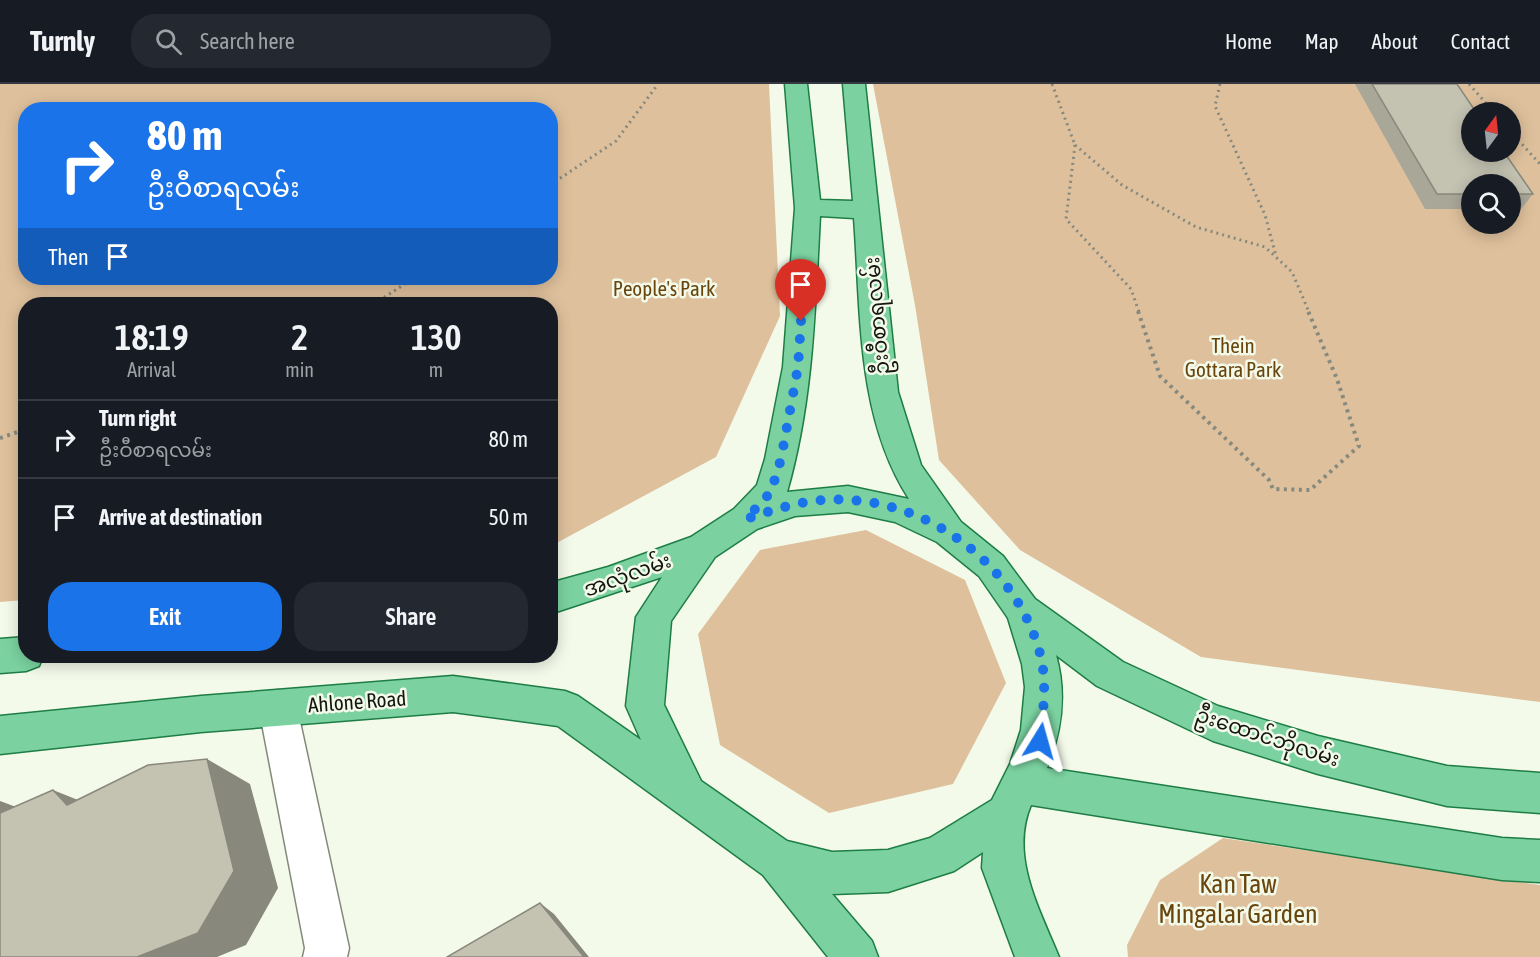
<!DOCTYPE html>
<html lang="en">
<head>
<meta charset="utf-8">
<style>
  body { margin:0; font-family:"Asap Condensed","Noto Sans Myanmar",sans-serif; background:#242831; color:#f1f3f6; height:100vh; display:flex; flex-direction:column; font-size:22px; white-space:nowrap }
  * { box-sizing:border-box; margin:0 }
  p { font-size:20px; color:#9ea1a6 }
  .icon { flex:none; width:33px; height:33px; fill:none; stroke:currentColor; stroke-width:2; stroke-linecap:round; stroke-linejoin:round }
  .map { position:relative; flex:1; overflow:hidden }
  .sheet { position:absolute; left:18px; top:213px; width:540px; height:366px; display:flex; flex-direction:column; background:#171b24; border-radius:24px; box-shadow:0 3px 15px #0003 }
  .sheet>* { flex:none }
  .banner { position:absolute; left:18px; top:18px; width:540px; height:183px; border-radius:24px; box-shadow:0 3px 15px #0003; background:#1a73e8; color:#fff; overflow:hidden }
  .needle { width:39px; rotate:15deg }
  .buttons { position:absolute; left:1461px; top:18px; display:grid; gap:12px }
  .buttons a { display:grid; place-items:center; width:60px; height:60px; border-radius:50%; background:#171b24; box-shadow:0 3px 15px #0003; font-size:30px }
  .pin { position:absolute; display:grid; place-items:center; width:51px; height:51px; color:#fff; margin:-62px -26px; border-radius:50% 50% 50% 0; rotate:-45deg; box-shadow:0 0 6px #0007 }
  .pin .icon { rotate:45deg }
  .me { position:absolute; width:66px; margin:-33px; rotate:8deg; stroke-linejoin:round; filter:drop-shadow(0 0 4px #0008) }
  .turn { display:flex; align-items:center; gap:21px; height:126px; padding:0 30px; font-size:27px }
  .turn .icon { width:78px; height:78px; stroke-width:2.5 }
  .turn b { display:block; font-size:42px; line-height:51px }
  .then { display:flex; align-items:center; height:57px; padding:0 30px; background:#0003; gap:12px; font-size:22px }
  .eta { display:flex; justify-content:space-evenly; align-items:center; height:102px; text-align:center }
  .eta b { font-size:36px; font-weight:600; line-height:42px }
  .button { display:flex; gap:12px; margin-top:auto; padding:12px 30px }
  .button a { flex:1; height:69px; border-radius:24px; background:#1a73e8; color:#fff; font-size:24px; font-weight:600; line-height:69px; text-align:center }
  .button a+a { background:#242831; color:#f1f3f6 }
  ul { padding:0; list-style:none }
  li { display:flex; align-items:center; gap:18px; height:78px; padding:0 30px; border-top:2px solid #363941 }
  li div { flex:1 }
  li b { display:block; font-size:22px }
  li em { font-style:normal }
  header { display:flex; align-items:center; gap:36px; box-sizing:border-box; height:84px; padding:0 30px; background:#171b24; border-bottom:2px solid #363941 }
  header strong { font-size:28px }
  nav { display:flex; gap:33px; margin-inline-start:auto; font-size:21px }
  .search { width:420px; height:54px; background:#242831; display:flex; align-items:center; gap:15px; box-sizing:border-box; padding:0 21px; border-radius:24px; color:#9ea1a6; font-size:22px }
  .map>svg:first-child { display:block }
  .green { fill:#dec09c; fill-rule:evenodd }
  .lines { fill:none; stroke-linecap:round; stroke-linejoin:round }
  .minor-casing { stroke:#83897a; stroke-width:3 }
  .major-casing { stroke:#1e7d45; stroke-width:3 }
  .path-far1 { stroke:#85897e; stroke-width:3; stroke-dasharray:2 4; stroke-linecap:butt }
  .path { stroke:#85897e; stroke-width:4; stroke-dasharray:3 4.5; stroke-linecap:butt }
  .minor { fill:#fff; fill-rule:evenodd }
  .major { fill:#7bd2a0; fill-rule:evenodd }
  .wall { fill:#a9a798 }
  .shaded-wall { fill:#89887c }
  .building { fill:#c4c2b1; stroke:#89887c; stroke-width:1.5 }
  .route { stroke:#1a73e8; stroke-width:10; stroke-dasharray:0 18 }
  .labels { text-anchor:middle; dominant-baseline:central; stroke-width:5; stroke-linejoin:round; paint-order:stroke }
  .park-label { font-size:21px; fill:#69450d; stroke:#f3faea }
  .street-label { font-size:21px; fill:#141610; stroke:#f3faea }
  .near-park-label { font-size:26px; fill:#69450d; stroke:#f3faea }
</style>
</head>
<body>
<header>
<strong>Turnly</strong>
<div class="search"><svg class="icon" aria-label="search" viewBox="0 0 24 24"><circle cx="10" cy="10" r="6"/><path d="M15 15l6 6"/></svg>Search here</div>
<nav><a>Home</a><a>Map</a><a>About</a><a>Contact</a></nav>
</header>
<div class="map">
<svg width="1540" height="873" viewBox="0 0 1540 873">
  <rect width="100%" height="100%" fill="#f3faea"/>
  <path class="green" d="M 0,0 L 769,0 L 780,232 L 716,373 L 551,462 L 550,220 L 26,220 L 25,516 L 0,518 ZM 26,26 L 550,26 L 550,194 L 26,194 Z
    M 873,0 L 1540,0 L 1540,618 L 1201,573 L 1020,466 L 939,376 L 915,221 ZM 1472,28 L 1510,28 L 1510,68 L 1472,68 ZM 1472,100 L 1510,100 L 1510,140 L 1472,140 Z
    M 866,446 L 965,496 L 1006,599 L 953,700 L 829,729 L 720,661 L 698,550 L 760,466 Z
    M 1223,754 L 1540,801 L 1540,873 L 1128,873 L 1127,861 L 1160,796 Z"/>
  <g class="lines">
    <defs>
      <path id="minor" d="M 278,606 L 291,611 L 297,624 L 349,864 L 347,873 L 303,873 L 305,864 L 259,624 L 265,611 Z"/>
      <path id="major" d="M 785,0 L 807,0 L 820,116 L 853,117 L 843,0 L 865,0 L 898,308 L 921,381 L 961,438 L 1003,472 L 1035,515 L 1123,578 L 1218,622 L 1318,652 L 1447,682 L 1540,689 L 1540,729 L 1447,722 L 1318,690 L 1213,657 L 1097,602 L 1056,571 C 1067,610 1062,647 1047,684 L 1502,754 L 1540,756 L 1540,798 L 1502,796 L 1031,721 C 1009,772 1040,826 1059,873 L 1015,873 L 982,784 L 983,768 L 954,787 L 888,808 L 832,810 L 872,857 L 878,873 L 828,873 L 763,791 L 558,642 L 453,628 L 201,648 L 0,670 L 0,632 L 201,612 L 453,592 L 565,607 L 578,612 L 641,656 L 626,622 L 636,533 L 662,493 L 550,530 L 550,499 L 608,483 L 691,453 L 734,425 L 757,401 L 765,375 L 783,283 L 795,124 ZM 820,132 L 854,134 C 861,227 856,333 909,415 L 848,402 L 787,408 C 813,318 815,226 820,132 ZM 848,428 L 895,438 L 937,458 L 979,492 L 1008,534 L 1022,580 L 1025,603 L 1021,646 L 1010,680 L 992,716 L 930,754 L 888,766 L 832,768 L 787,757 L 701,697 L 664,621 L 671,537 L 715,473 L 757,445 L 795,432 Z
        M 26,553 L 26,572 L 43,572 L 39,582 L 26,587 L 0,589 L 0,555 Z"/>
    </defs>
    <use href="#minor" class="minor-casing"/>
    <use href="#major" class="major-casing"/>
    <path class="path-far1" d="M 1052,0 L 1075,61
      M 1220,0 L 1215,22 L 1265,131 L 1276,172
      M 1469,0 L 1494,28
      M 1510,47 L 1540,80
      M 1075,61 L 1122,101 L 1196,143 L 1265,163 L 1292,188 L 1309,228
      M 1075,61 L 1066,135 L 1131,205 L 1139,228
      M 550,101 L 616,57 L 658,0
      M 374,220 L 414,194"/>
    <path class="path" d="M 1138,227 L 1160,292 L 1269,396 L 1273,405 L 1310,406 L 1359,362 L 1337,295 L 1308,227
      M 0,354 L 26,345"/>
    <use href="#minor" class="minor"/>
    <use href="#major" class="major"/>
  </g>
  <path class="wall" d="M 1355,0 L 1457,0 L 1533,110 L 1521,125 L 1510,125 L 1510,100 L 1472,100 L 1472,125 L 1425,125 Z"/>
  <path class="shaded-wall" d="M 207,675 L 250,700 L 278,804 L 246,861 L 217,873 L 137,873 Z
    M 53,706 L 108,728 L 67,721 Z
    M 0,717 L 38,731 L 0,729 Z
    M 540,819 L 554,830 L 589,873 L 584,873 Z"/>
  <path class="building" d="M 1372,0 L 1457,0 L 1476,28 L 1472,28 L 1472,68 L 1504,68 L 1533,110 L 1510,110 L 1510,100 L 1472,100 L 1472,110 L 1437,110 Z
    M 207,675 L 234,787 L 198,849 L 137,873 L 0,873 L 0,729 L 53,706 L 67,721 L 148,681 Z
    M 540,819 L 584,873 L 447,873 Z"/>
  <g class="lines">
    <path class="route" d="M 801,237 L 798,283 L 781,375 L 771,408 L 746,435 C 779,424 812,413 848,416 C 934,420 1015,483 1039,566 C 1048,596 1043,626 1040,657"/>
  </g>
  <g class="labels">
    <g class="park-label">
      <text x="664" y="204">People's Park</text>
      <text x="1233" y="261">Thein<tspan x="1233" dy="24">Gottara Park</tspan></text>
    </g>
    <g class="street-label">
      <text transform="translate(876 232) rotate(-95)">ဦးဝီစာရလမ်း</text>
      <text transform="translate(627 490) rotate(-20)">အလုံလမ်း</text>
      <text transform="translate(357 617) rotate(-4)">Ahlone Road</text>
      <text transform="translate(1268 652) rotate(18)">ဦးထောင်ဘိုလမ်း</text>
    </g>
    <g class="near-park-label">
      <text x="1238" y="800">Kan Taw<tspan x="1238" dy="30">Mingalar Garden</tspan></text>
    </g>
  </g>
</svg>
<div class="buttons">
<a><svg class="needle" viewBox="-14 -14 28 28"><path d="M0-13l5 13h-10z" fill="#e53935"/><path d="M0 13l5-13h-10z" fill="#9ea1a6"/></svg></a>
<a><svg class="icon" aria-label="search" viewBox="0 0 24 24"><circle cx="10" cy="10" r="6"/><path d="M15 15l6 6"/></svg></a>
</div>
<div class="pin" style="left:801px;top:237px;background:#d93025"><svg class="icon" aria-label="arrive" viewBox="0 0 24 24"><path d="M6 21V4h12l-3 4 3 4H6"/></svg></div>
<svg class="me" style="left:1040px;top:657px" viewBox="-20 -20 40 40"><path d="M0-17L14 15 0 8-14 15z" fill="#1a73e8" stroke="#fff" stroke-width="4"/></svg>
<div class="banner">
<div class="turn"><svg class="icon" aria-label="right" viewBox="0 0 24 24"><path d="M7 20v-9h11M14 6l5 5-5 5"/></svg><div><b>80 m</b>ဦးဝီစာရလမ်း</div></div>
<div class="then">Then<svg class="icon" aria-label="arrive" viewBox="0 0 24 24"><path d="M6 21V4h12l-3 4 3 4H6"/></svg></div>
</div>
<section class="sheet">
<div class="eta">
<div><b>18:19</b><p>Arrival</p></div>
<div><b>2</b><p>min</p></div>
<div><b>130</b><p>m</p></div>
</div>
<ul>
<li><svg class="icon" aria-label="right" viewBox="0 0 24 24"><path d="M7 20v-9h11M14 6l5 5-5 5"/></svg><div><b>Turn right</b><p>ဦးဝီစာရလမ်း</p></div><em>80 m</em></li>
<li><svg class="icon" aria-label="arrive" viewBox="0 0 24 24"><path d="M6 21V4h12l-3 4 3 4H6"/></svg><div><b>Arrive at destination</b></div><em>50 m</em></li>
</ul>
<div class="button"><a>Exit</a><a>Share</a></div>
</section>
</div>
</body>
</html>
